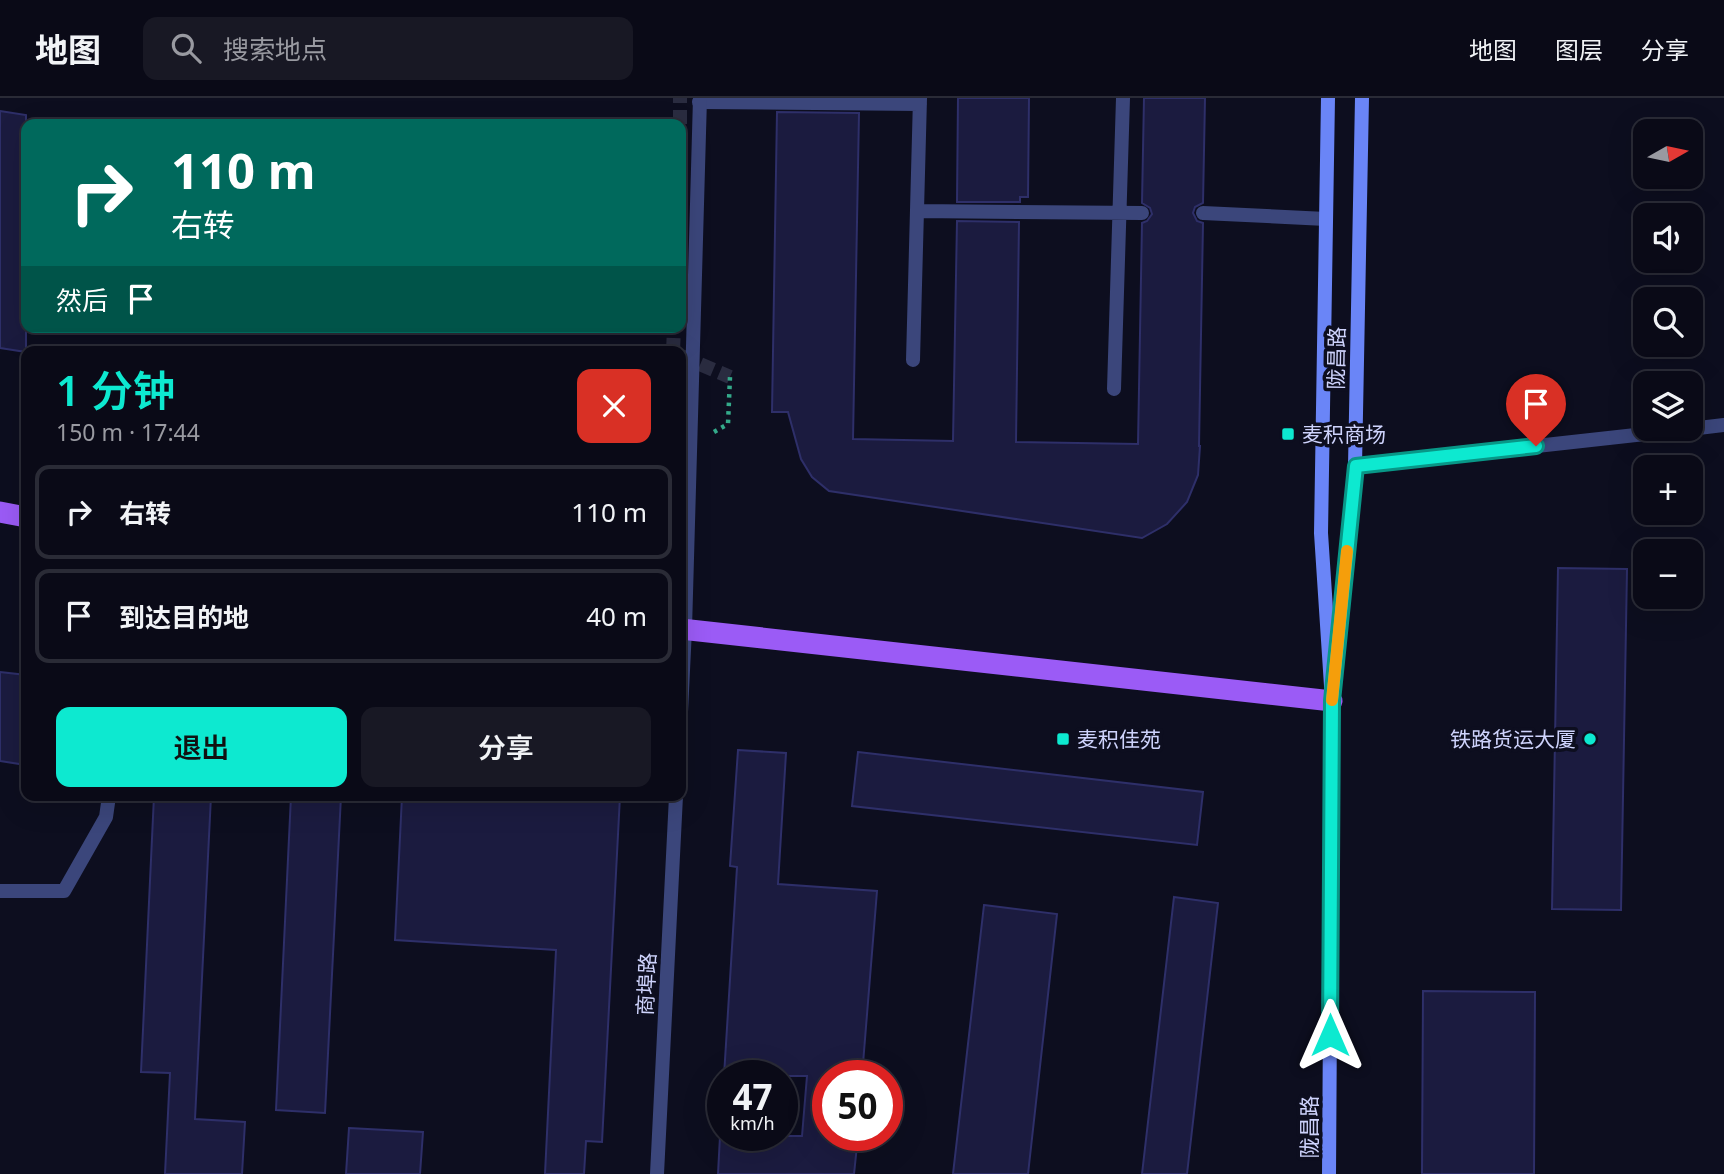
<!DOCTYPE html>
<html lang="zh">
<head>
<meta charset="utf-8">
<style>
  body { margin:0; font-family:"Noto Sans","Noto Sans SC",sans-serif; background:#181824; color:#f1f3f6; height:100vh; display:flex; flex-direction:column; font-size:26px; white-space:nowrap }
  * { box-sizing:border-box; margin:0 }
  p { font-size:23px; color:#999aa1 }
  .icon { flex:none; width:38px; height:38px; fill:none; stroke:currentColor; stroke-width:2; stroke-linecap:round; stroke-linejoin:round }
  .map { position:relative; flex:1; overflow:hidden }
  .panel { position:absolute; left:21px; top:248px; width:665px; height:455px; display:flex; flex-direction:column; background:#0a0a17; border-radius:14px; box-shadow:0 7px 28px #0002,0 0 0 2px #2a2b36 }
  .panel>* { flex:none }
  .hud { position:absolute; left:21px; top:21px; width:665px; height:214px; border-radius:14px; box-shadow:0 7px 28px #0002,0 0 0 2px #2a2b36; background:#00695c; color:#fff; overflow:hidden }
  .needle { width:46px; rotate:81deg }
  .controls { position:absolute; left:1633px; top:21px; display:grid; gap:14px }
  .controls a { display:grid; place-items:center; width:70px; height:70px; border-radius:14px; background:#0a0a17; box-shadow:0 7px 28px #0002,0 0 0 2px #2a2b36; font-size:35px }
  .speed { position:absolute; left:707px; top:962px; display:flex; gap:14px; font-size:35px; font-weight:700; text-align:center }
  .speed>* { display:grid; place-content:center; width:91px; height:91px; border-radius:50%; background:#0a0a17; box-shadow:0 7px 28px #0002,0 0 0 2px #2a2b36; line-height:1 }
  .speed small { font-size:18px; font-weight:400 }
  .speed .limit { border:10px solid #d22; background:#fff; color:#111 }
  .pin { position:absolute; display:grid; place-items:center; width:60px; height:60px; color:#fff; margin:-72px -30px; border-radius:50% 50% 50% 0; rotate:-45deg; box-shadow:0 0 7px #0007 }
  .pin .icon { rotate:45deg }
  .me { position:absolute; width:77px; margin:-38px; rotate:0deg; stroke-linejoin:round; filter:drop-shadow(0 0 5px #0008) }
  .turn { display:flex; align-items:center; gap:24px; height:147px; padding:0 35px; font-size:32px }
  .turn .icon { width:91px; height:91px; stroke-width:2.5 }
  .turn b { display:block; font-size:49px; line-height:60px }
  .then { display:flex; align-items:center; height:66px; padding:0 35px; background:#0003; gap:14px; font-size:26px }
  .round { display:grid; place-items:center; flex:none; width:74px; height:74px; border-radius:14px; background:#181824 }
  .headline { display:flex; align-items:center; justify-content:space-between; height:119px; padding:0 35px }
  h1 { font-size:42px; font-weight:600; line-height:52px; color:#0de9d0 }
  .action { display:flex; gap:14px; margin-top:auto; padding:14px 35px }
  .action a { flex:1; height:80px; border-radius:14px; background:#0de9d0; color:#111; font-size:28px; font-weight:600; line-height:80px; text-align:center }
  .action a+a { background:#181824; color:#f1f3f6 }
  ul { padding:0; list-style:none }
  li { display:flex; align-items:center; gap:21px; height:94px; margin:0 14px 10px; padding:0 21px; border:4px solid #2a2b36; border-radius:14px }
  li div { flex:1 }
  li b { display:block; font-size:26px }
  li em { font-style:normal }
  header { display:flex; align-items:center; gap:42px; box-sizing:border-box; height:98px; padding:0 35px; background:#0a0a17; border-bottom:2px solid #2a2b36 }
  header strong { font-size:33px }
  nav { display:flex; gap:38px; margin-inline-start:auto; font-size:24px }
  .search { width:490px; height:63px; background:#181824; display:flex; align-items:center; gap:18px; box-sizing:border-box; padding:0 24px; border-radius:14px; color:#999aa1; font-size:26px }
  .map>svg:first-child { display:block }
  .building { fill:#1b1b3f; stroke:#2e2f69; stroke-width:2 }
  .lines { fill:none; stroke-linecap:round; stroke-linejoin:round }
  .street-tunnel { stroke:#2a2c40; stroke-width:14; stroke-dasharray:14 7; stroke-linecap:butt }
  .path { stroke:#34aa8a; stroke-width:4.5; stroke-dasharray:3.5 5; stroke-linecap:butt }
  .lane { stroke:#3b467b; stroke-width:14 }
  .street { stroke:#3b467b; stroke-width:14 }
  .secondary { stroke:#6a85f7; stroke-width:14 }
  .primary { stroke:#9b5bf6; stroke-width:21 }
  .route-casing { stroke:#089787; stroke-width:18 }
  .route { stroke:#0de9d0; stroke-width:12 }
  .slow { stroke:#f59e0b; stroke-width:12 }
  .poi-dot { fill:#0de9d0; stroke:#0d0e1f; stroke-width:2.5 }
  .labels { text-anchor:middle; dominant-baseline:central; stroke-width:7; stroke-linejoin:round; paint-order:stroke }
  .street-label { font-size:21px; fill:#ced3fc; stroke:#0d0e1f }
  .poi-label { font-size:21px; fill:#ced3fc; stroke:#0d0e1f; text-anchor:start }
</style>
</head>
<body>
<header>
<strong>地图</strong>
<div class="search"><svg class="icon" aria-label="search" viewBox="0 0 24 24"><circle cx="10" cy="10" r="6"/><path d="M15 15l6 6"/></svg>搜索地点</div>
<nav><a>地图</a><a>图层</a><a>分享</a></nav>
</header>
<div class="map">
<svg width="1724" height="1076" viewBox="0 0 1724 1076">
  <rect width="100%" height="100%" fill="#0d0e1f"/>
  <path class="building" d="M 958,0 L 1029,0 L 1028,99 L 1020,99 L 1020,104 L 957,104 Z
    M 1144,0 L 1205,0 L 1203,105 L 1195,109 L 1193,115 L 1197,123 L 1203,125 L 1199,348 L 1200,348 L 1198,377 L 1187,404 L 1167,426 L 1142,440 L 829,393 L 812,379 L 801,361 L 788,314 L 772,314 L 777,14 L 859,15 L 853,341 L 953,343 L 957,123 L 1019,124 L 1016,344 L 1138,346 L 1142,125 L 1147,123 L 1152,116 L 1150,110 L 1142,105 Z
    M 0,13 L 26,17 L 26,254 L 0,250 Z
    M 1558,470 L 1627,471 L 1621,812 L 1552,811 Z
    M 0,574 L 26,577 L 26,667 L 0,663 Z
    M 738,652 L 786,655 L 778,786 L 877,793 L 862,978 L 828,978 L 828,1038 L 858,1038 L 854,1076 L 718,1076 L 720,1038 L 802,1038 L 807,978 L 724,978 L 737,769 L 730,768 Z
    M 858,654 L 1203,694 L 1197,747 L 852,708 Z
    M 154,698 L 211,698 L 195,1021 L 245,1024 L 242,1076 L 165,1076 L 170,975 L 141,974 Z
    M 291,698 L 341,698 L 325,1015 L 276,1012 Z
    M 402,698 L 620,698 L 602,1044 L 586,1043 L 584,1076 L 545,1076 L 556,852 L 395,842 Z
    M 1174,799 L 1218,805 L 1187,1076 L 1142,1076 Z
    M 984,807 L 1057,816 L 1028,1076 L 953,1076 Z
    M 1423,893 L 1535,894 L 1534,1076 L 1422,1076 Z
    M 349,1030 L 423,1034 L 420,1076 L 346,1076 Z"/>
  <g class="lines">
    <path class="street-tunnel" d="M 680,26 L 680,0
      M 673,254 L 674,229
      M 681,258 L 730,279"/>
    <path class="path" d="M 714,334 L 728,326 L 730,279"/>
    <path class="lane" d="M 699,4 L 920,6
      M 917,113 L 1142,115
      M 1203,115 L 1326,121
      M 913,262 L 920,0
      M 1114,291 L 1123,0
      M 1690,331 L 1724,327
      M 1355,368 L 1690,331
      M 0,793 L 64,793 L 106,719 L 109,698"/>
    <path class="street" d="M 681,614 L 685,531 L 700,0
      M 657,1076 L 676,698"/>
    <path class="secondary" d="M 1328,0 L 1321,435 L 1332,603 L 1329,1076
      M 1337,560 L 1355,368 L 1362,0"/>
    <path class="primary" d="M 0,414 L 26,419
      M 681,531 L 1332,603"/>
  </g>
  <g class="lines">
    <defs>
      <path id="route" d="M 1330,937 L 1332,603 L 1356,368 L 1536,348"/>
    </defs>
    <use href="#route" class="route-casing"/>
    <use href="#route" class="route"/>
    <path class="slow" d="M 1332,602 L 1347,453"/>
  </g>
  <g class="poi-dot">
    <rect x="1281" y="329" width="14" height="14" rx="3.5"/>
    <rect x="1056" y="634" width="14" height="14" rx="3.5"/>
    <circle cx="1590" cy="641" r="7"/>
  </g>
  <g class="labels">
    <g class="street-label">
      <text transform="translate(1336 260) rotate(-89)">陇昌路</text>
      <text transform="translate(646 886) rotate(-87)">商埠路</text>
      <text transform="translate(1309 1029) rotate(-90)">陇昌路</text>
    </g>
    <g class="poi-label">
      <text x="1302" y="336">麦积商场</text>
      <text x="1077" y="641">麦积佳苑</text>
      <text x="1576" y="641" text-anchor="end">铁路货运大厦</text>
    </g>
  </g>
</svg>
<div class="controls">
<a><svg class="needle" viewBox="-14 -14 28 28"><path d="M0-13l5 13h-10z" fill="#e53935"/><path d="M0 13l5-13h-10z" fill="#999aa1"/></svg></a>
<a><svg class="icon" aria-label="sound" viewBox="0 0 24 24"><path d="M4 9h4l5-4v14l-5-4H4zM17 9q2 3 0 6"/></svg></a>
<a><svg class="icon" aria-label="search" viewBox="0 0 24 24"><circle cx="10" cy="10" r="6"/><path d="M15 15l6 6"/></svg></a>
<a><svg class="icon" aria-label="layers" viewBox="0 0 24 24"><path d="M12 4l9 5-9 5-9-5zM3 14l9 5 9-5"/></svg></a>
<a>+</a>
<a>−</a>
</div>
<div class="speed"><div>47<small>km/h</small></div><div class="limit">50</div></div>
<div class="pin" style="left:1536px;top:348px;background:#d93025"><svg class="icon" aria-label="arrive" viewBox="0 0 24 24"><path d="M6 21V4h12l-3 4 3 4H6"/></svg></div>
<svg class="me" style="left:1330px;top:937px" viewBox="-20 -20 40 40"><path d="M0-17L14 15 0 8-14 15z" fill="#0de9d0" stroke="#fff" stroke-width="4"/></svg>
<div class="hud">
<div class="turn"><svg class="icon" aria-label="right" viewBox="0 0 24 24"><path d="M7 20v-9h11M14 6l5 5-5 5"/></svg><div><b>110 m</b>右转</div></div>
<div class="then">然后<svg class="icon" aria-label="arrive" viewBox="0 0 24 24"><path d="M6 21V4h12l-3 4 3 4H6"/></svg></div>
</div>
<section class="panel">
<div class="headline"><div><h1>1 分钟</h1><p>150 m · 17:44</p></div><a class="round" style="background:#d93025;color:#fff"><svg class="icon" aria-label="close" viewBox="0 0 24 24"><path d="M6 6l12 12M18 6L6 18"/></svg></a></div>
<ul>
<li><svg class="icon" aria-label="right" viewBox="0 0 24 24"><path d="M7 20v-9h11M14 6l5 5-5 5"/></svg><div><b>右转</b></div><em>110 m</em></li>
<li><svg class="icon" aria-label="arrive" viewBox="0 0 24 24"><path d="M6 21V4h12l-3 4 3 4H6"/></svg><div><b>到达目的地</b></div><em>40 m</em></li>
</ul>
<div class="action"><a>退出</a><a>分享</a></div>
</section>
</div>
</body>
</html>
